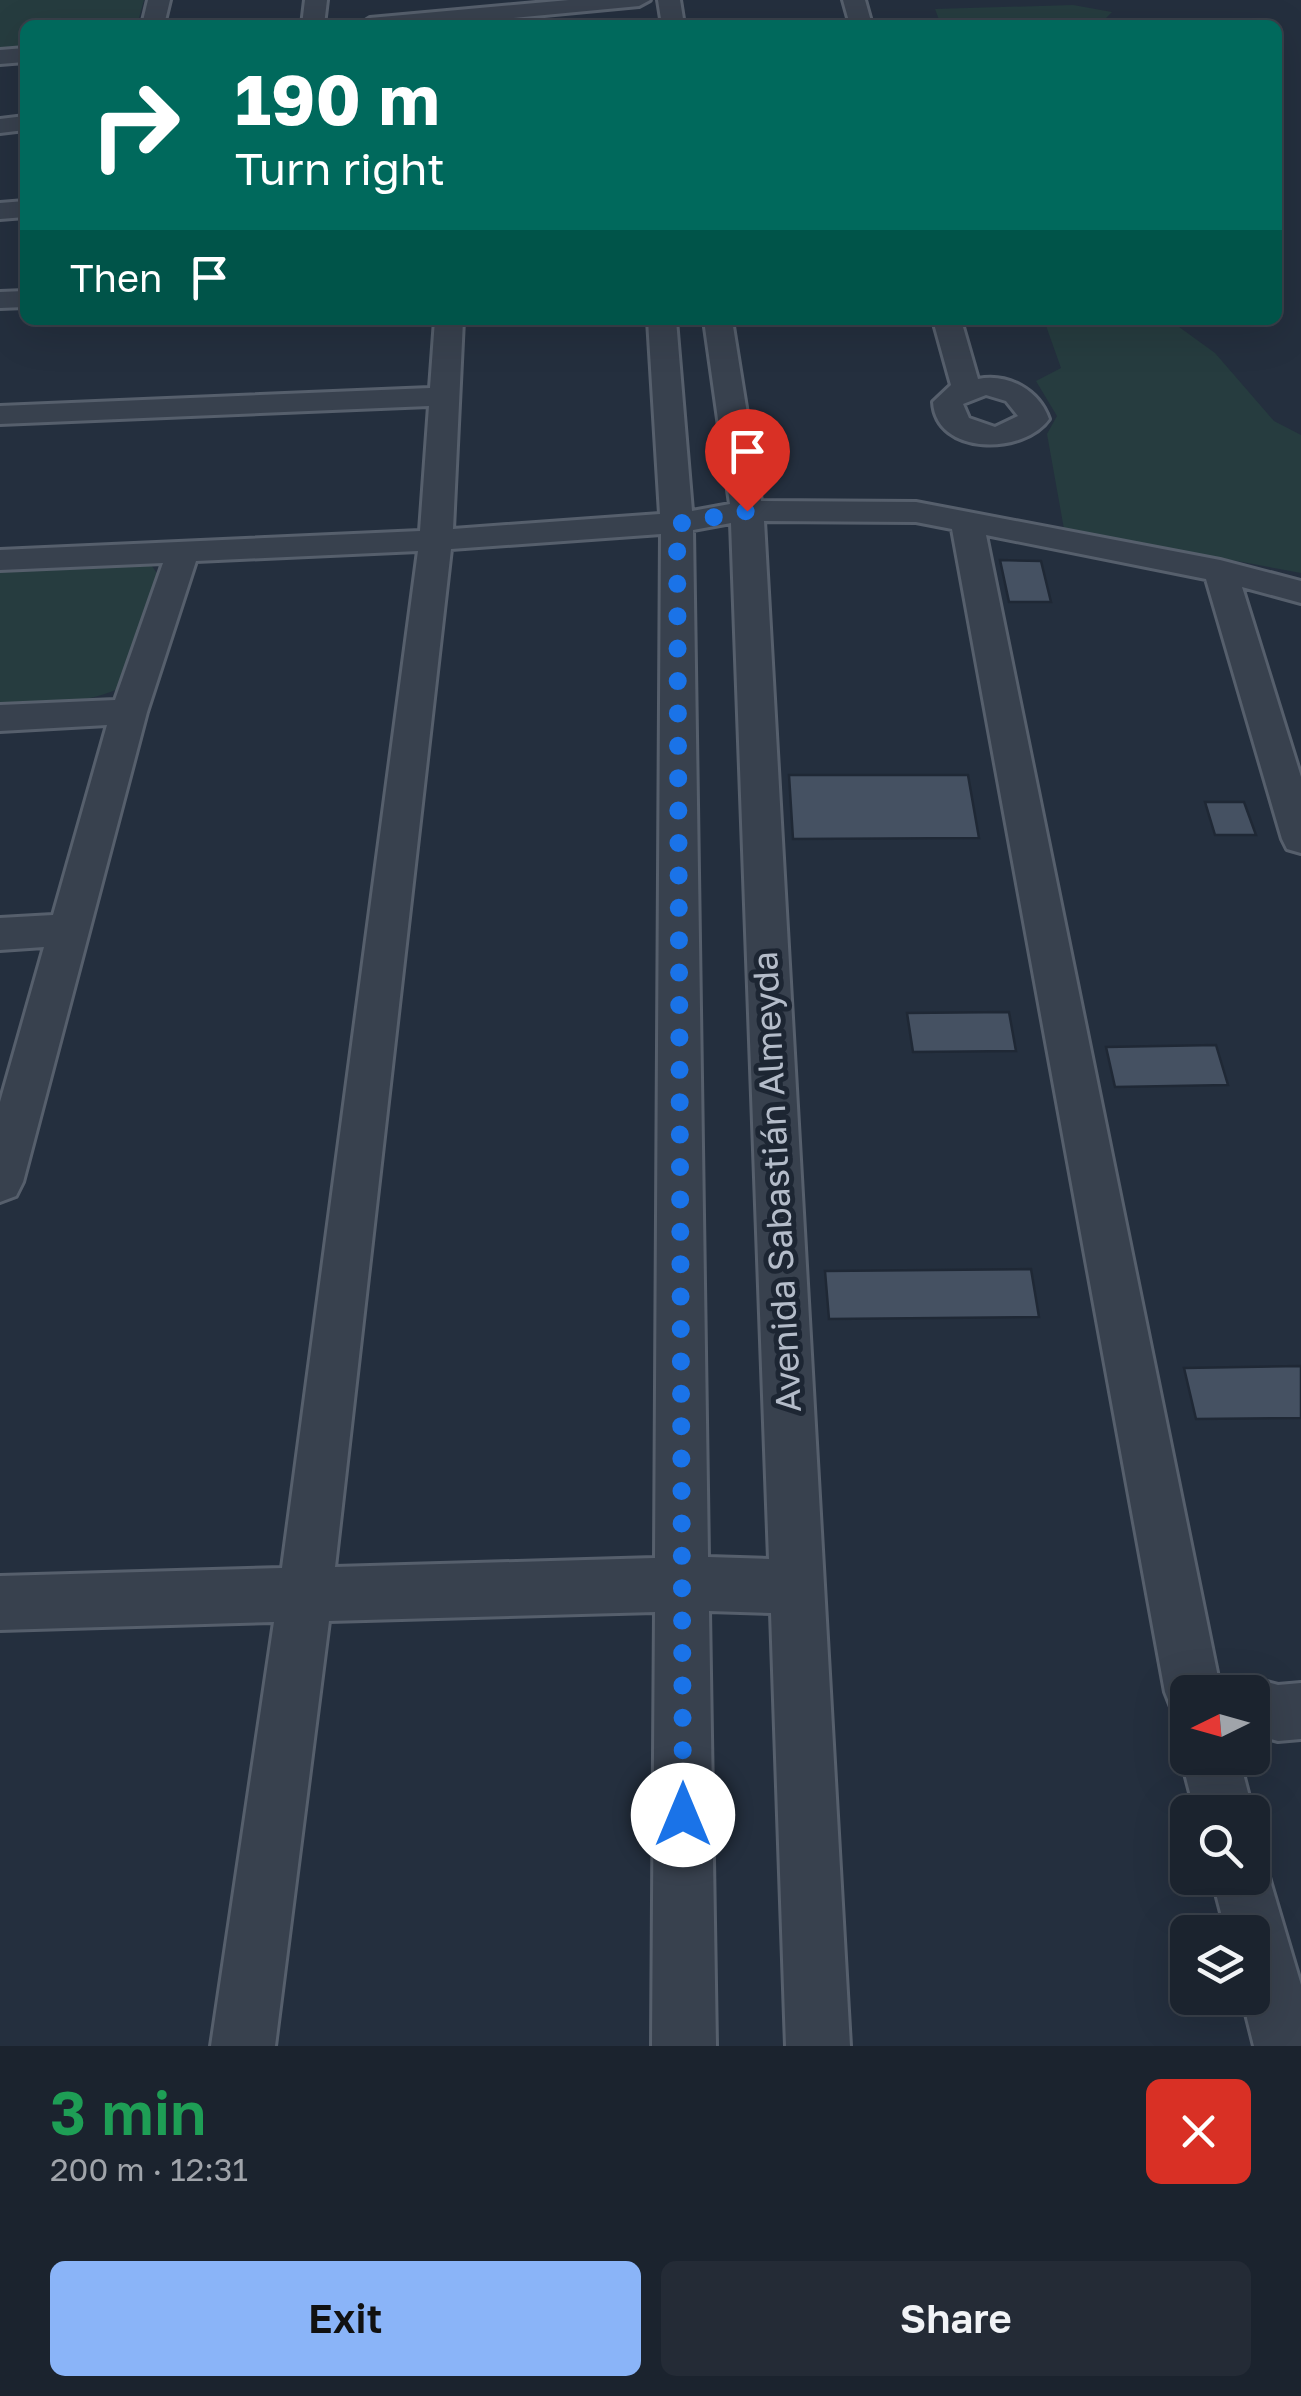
<!DOCTYPE html>
<html lang="en">
<head>
<meta charset="utf-8">
<style>
  body { margin:0; font-family:"Golos Text",sans-serif; background:#242b36; color:#f1f3f6; height:100vh; display:flex; flex-direction:column; font-size:38px; white-space:nowrap }
  * { box-sizing:border-box; margin:0 }
  p { font-size:32px; color:#a0a4aa }
  .icon { flex:none; width:55px; height:55px; fill:none; stroke:currentColor; stroke-width:2; stroke-linecap:round; stroke-linejoin:round }
  .map { position:relative; height:2046px; overflow:hidden }
  .drawer { display:flex; flex-direction:column; background:#1b232e; flex:1 }
  .drawer>* { flex:none }
  .banner { position:absolute; left:20px; top:20px; width:1262px; height:305px; border-radius:15px; box-shadow:0 10px 40px #0002,0 0 0 2px #39404a; background:#00695c; color:#fff; overflow:hidden }
  .needle { width:65px; rotate:265deg }
  .buttons { position:absolute; left:1170px; top:1675px; display:grid; gap:20px }
  .buttons a { display:grid; place-items:center; width:100px; height:100px; border-radius:15px; background:#1b232e; box-shadow:0 10px 40px #0002,0 0 0 2px #39404a; font-size:50px }
  .pin { position:absolute; display:grid; place-items:center; width:85px; height:85px; color:#fff; margin:-102px -42px; border-radius:50% 50% 50% 0; rotate:-45deg; box-shadow:0 0 10px #0007 }
  .pin .icon { rotate:45deg }
  .me { position:absolute; width:110px; margin:-55px; rotate:0deg; stroke-linejoin:round; filter:drop-shadow(0 0 8px #0008) }
  .turn { display:flex; align-items:center; gap:35px; height:210px; padding:0 50px; font-size:45px }
  .turn .icon { width:130px; height:130px; stroke-width:2.5 }
  .turn b { display:block; font-size:70px; line-height:85px }
  .then { display:flex; align-items:center; height:95px; padding:0 50px; background:#0003; gap:20px; font-size:38px }
  .round { display:grid; place-items:center; flex:none; width:105px; height:105px; border-radius:15px; background:#242b36 }
  .head { display:flex; align-items:center; justify-content:space-between; height:170px; padding:0 50px }
  h1 { font-size:60px; font-weight:600; line-height:75px; color:#1e9e55 }
  .button { display:flex; gap:20px; margin-top:auto; padding:20px 50px }
  .button a { flex:1; height:115px; border-radius:15px; background:#8ab4f8; color:#111; font-size:40px; font-weight:600; line-height:115px; text-align:center }
  .button a+a { background:#242b36; color:#f1f3f6 }
  .map>svg:first-child { display:block }
  .green { fill:#263c3f }
  .building { fill:#455162; stroke:#1f2835; stroke-width:2.5 }
  .lines { fill:none; stroke-linecap:round; stroke-linejoin:round }
  .minor-casing { stroke:#565f6c; stroke-width:6 }
  .minor { fill:#38414e; fill-rule:evenodd }
  .route { stroke:#1a73e8; stroke-width:18; stroke-dasharray:0 32.4 }
  .labels { text-anchor:middle; dominant-baseline:central; stroke-width:10; stroke-linejoin:round; paint-order:stroke }
  .street-label { font-size:35px; fill:#b4bcc9; stroke:#1d2633 }
</style>
</head>
<body>
<div class="map">
<svg width="1301" height="2046" viewBox="0 0 1301 2046">
  <rect width="100%" height="100%" fill="#242f3e"/>
  <path class="green" d="M 0,0 L 144,0 L 137,25 L 25,25 L 25,50 L 0,52 Z
    M 1073,5 L 1112,12 L 1099,25 L 941,25 L 935,9 Z
    M 1044,320 L 1181,320 L 1175,324 L 1215,353 L 1274,421 L 1301,435 L 1301,573 L 1064,529 L 1047,434 L 1057,416 L 1036,381 L 1061,368 Z
    M 139,563 L 152,566 L 162,581 L 127,685 C 86,705 45,705 0,707 L 0,568 Z"/>
  <path class="building" d="M 1000,560 L 1041,561 L 1051,602 L 1009,602 Z
    M 789,775 L 968,775 L 979,838 L 793,839 Z
    M 1205,802 L 1244,802 L 1256,835 L 1215,835 Z
    M 1009,1012 L 1016,1051 L 913,1052 L 907,1013 Z
    M 1216,1045 L 1228,1085 L 1115,1087 L 1106,1047 Z
    M 1031,1269 L 1039,1317 L 829,1319 L 825,1271 Z
    M 1301,1366 L 1301,1418 L 1196,1419 L 1184,1368 Z"/>
  <g class="lines">
    <defs>
      <path id="minor" d="M 148,0 L 170,0 L 164,25 L 142,25 Z
        M 305,0 L 327,0 L 324,25 L 302,25 Z
        M 569,0 L 650,0 L 639,6 L 441,25 L 359,25 L 370,18 Z
        M 658,0 L 680,0 L 684,25 L 662,25 Z
        M 843,0 L 865,0 L 872,25 L 850,25 Z
        M 25,48 L 25,62 L 0,64 L 0,50 Z
        M 25,116 L 25,130 L 0,133 L 0,119 Z
        M 25,201 L 25,217 L 0,219 L 0,203 Z
        M 25,291 L 25,307 L 0,308 L 0,292 Z
        M 435,320 L 463,320 L 453,529 L 660,514 L 648,320 L 676,320 L 692,511 L 730,504 L 704,320 L 732,320 L 761,501 L 916,502 L 1220,560 L 1301,581 L 1301,603 L 1242,587 L 1301,777 L 1301,853 L 1287,849 L 1282,839 L 1206,579 L 986,535 L 1221,1692 L 1188,1692 L 1188,1718 L 1173,1712 L 1165,1692 L 952,529 L 916,522 L 764,521 L 850,2046 L 786,2046 L 771,1613 L 709,1611 L 716,2046 L 652,2046 L 655,1612 L 329,1621 L 275,2046 L 211,2046 L 274,1622 L 0,1630 L 0,1576 L 282,1568 L 418,551 L 196,561 L 147,712 L 23,1182 L 16,1196 L 0,1202 L 0,1102 L 44,947 L 0,950 L 0,918 L 53,915 L 107,725 L 0,731 L 0,705 L 115,700 L 163,563 L 0,570 L 0,550 L 420,531 L 429,406 L 0,424 L 0,406 L 430,388 ZM 731,523 L 769,1559 L 708,1557 L 693,530 ZM 661,534 L 655,1558 L 335,1567 L 451,549 Z
        M 933,320 L 961,320 L 978,379 C 1008,373 1039,390 1049,419 C 1024,455 936,456 933,402 L 951,385 ZM 986,395 L 1006,401 L 1018,416 L 995,427 L 969,418 L 963,404 Z
        M 1252,1678 L 1278,1685 L 1301,1683 L 1301,1739 L 1278,1741 L 1252,1734 L 1252,1692 L 1229,1692 L 1232,1686 Z
        M 1188,1743 L 1188,1758 L 1239,1758 L 1253,1812 L 1252,1814 L 1195,1812 L 1181,1758 Z
        M 1252,1852 L 1263,1857 L 1301,1985 L 1301,2046 L 1254,2046 L 1242,1998 L 1252,1998 L 1252,1932 L 1226,1932 L 1212,1878 L 1252,1878 Z"/>
    </defs>
    <use href="#minor" class="minor-casing"/>
    <use href="#minor" class="minor"/>
  </g>
  <g class="lines">
    <path class="route" d="M 683,1815 L 677,524 L 747,511"/>
  </g>
  <g class="labels">
    <g class="street-label">
      <text transform="translate(776 1182) rotate(-93)">Avenida Sabastián Almeyda</text>
    </g>
  </g>
</svg>
<div class="buttons">
<a><svg class="needle" viewBox="-14 -14 28 28"><path d="M0-13l5 13h-10z" fill="#e53935"/><path d="M0 13l5-13h-10z" fill="#a0a4aa"/></svg></a>
<a><svg class="icon" aria-label="search" viewBox="0 0 24 24"><circle cx="10" cy="10" r="6"/><path d="M15 15l6 6"/></svg></a>
<a><svg class="icon" aria-label="layers" viewBox="0 0 24 24"><path d="M12 4l9 5-9 5-9-5zM3 14l9 5 9-5"/></svg></a>
</div>
<div class="pin" style="left:747px;top:511px;background:#d93025"><svg class="icon" aria-label="arrive" viewBox="0 0 24 24"><path d="M6 21V4h12l-3 4 3 4H6"/></svg></div>
<svg class="me" style="left:683px;top:1815px" viewBox="-20 -20 40 40"><circle r="19" fill="#fff"/><path d="M0-13L10 11 0 6-10 11z" fill="#1a73e8"/></svg>
<div class="banner">
<div class="turn"><svg class="icon" aria-label="right" viewBox="0 0 24 24"><path d="M7 20v-9h11M14 6l5 5-5 5"/></svg><div><b>190 m</b>Turn right</div></div>
<div class="then">Then<svg class="icon" aria-label="arrive" viewBox="0 0 24 24"><path d="M6 21V4h12l-3 4 3 4H6"/></svg></div>
</div>
</div>
<section class="drawer">
<div class="head"><div><h1>3 min</h1><p>200 m · 12:31</p></div><a class="round" style="background:#d93025;color:#fff"><svg class="icon" aria-label="close" viewBox="0 0 24 24"><path d="M6 6l12 12M18 6L6 18"/></svg></a></div>
<div class="button"><a>Exit</a><a>Share</a></div>
</section>
</body>
</html>
